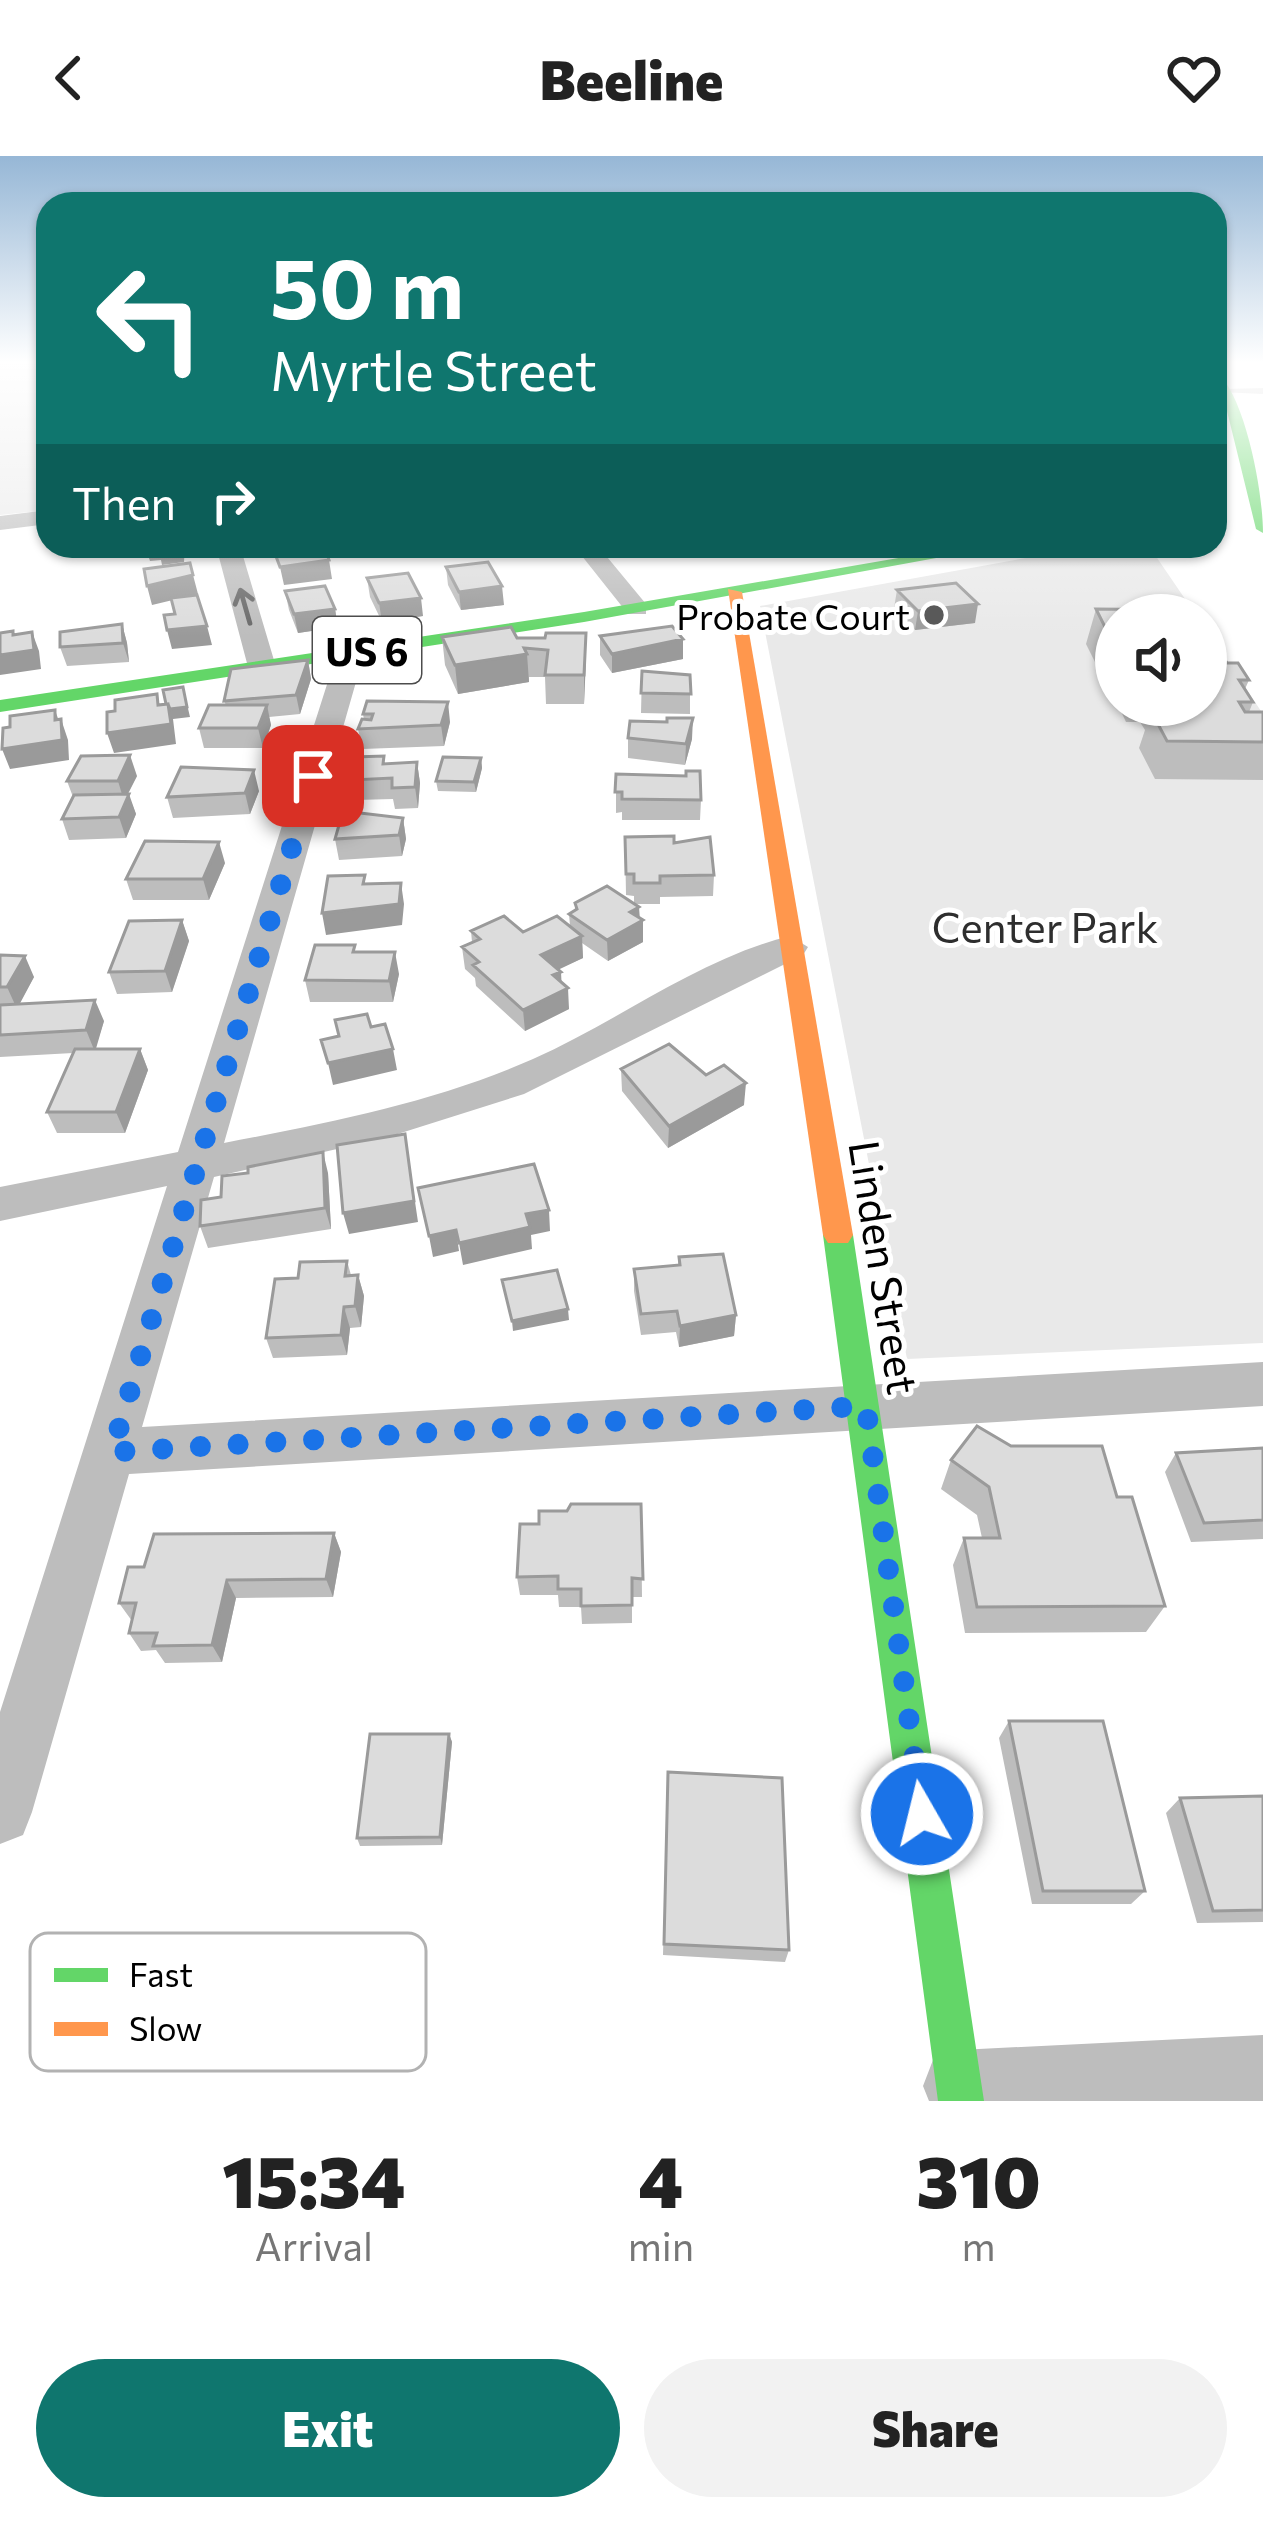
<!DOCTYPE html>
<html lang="en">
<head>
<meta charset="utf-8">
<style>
  body { margin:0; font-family:Commissioner,sans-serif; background:#f2f2f2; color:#222; height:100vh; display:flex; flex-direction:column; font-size:45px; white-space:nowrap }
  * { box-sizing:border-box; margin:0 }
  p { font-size:39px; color:#767676 }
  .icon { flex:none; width:66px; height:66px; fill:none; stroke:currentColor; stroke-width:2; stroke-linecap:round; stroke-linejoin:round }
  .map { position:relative; height:1945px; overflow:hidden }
  .details { display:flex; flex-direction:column; background:#fff; flex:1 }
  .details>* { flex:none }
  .banner { position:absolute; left:36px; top:36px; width:1191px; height:366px; border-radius:36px; box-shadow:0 3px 9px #0004; background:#0f766e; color:#fff; overflow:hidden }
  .controls { position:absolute; left:1095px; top:438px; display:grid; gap:24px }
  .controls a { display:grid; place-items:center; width:132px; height:132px; border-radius:50%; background:#fff; box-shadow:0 3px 9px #0004; font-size:60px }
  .pin { position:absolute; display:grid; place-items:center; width:102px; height:102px; color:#fff; margin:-51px; border-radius:24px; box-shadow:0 6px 18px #0006 }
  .me { position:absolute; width:132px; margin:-66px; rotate:352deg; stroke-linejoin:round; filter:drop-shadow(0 0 9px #0008) }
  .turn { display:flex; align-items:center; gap:42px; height:252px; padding:0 36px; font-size:54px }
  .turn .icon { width:156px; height:156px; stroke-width:2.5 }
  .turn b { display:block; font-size:84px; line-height:102px }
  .then { display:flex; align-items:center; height:114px; padding:0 36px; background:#0003; gap:24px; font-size:45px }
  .eta { display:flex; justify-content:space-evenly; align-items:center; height:204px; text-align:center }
  .eta b { font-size:72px; font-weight:800; line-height:84px }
  .cta { display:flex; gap:24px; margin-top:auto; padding:24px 36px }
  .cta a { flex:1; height:138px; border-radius:72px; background:#0f766e; color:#fff; font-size:48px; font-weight:800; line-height:138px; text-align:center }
  .cta a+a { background:#f2f2f2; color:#222 }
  header { display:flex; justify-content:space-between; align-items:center; height:156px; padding:0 36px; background:#fff; font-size:54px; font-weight:800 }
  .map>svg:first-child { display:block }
  .green { fill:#e9e9e9 }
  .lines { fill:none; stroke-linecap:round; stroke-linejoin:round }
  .lane { fill:#bdbdbd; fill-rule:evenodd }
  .street { fill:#bdbdbd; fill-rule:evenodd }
  .fast { fill:#63d668; fill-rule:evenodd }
  .slow { fill:#ff974d; fill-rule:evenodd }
  .wall { fill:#bdbdbd }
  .shaded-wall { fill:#9a9a9a }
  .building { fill:#dcdcdc; stroke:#9a9a9a; stroke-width:3 }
  .oneway { stroke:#686868 }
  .route { stroke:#1a73e8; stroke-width:21; stroke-dasharray:0 37.8 }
  .poi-dot { fill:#595959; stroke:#fff; stroke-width:4.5 }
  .labels { text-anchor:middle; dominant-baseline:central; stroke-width:10; stroke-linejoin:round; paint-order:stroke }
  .far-poi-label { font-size:36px; fill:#000; stroke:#fff; text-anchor:end }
  .shield { fill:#fff; stroke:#4c4c4c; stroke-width:3 }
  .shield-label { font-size:39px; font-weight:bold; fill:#000 }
  .park-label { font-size:42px; fill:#2e2e2e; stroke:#fff }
  .street-label { font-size:42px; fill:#000; stroke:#fff }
  .key { fill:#fff; stroke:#b2b2b2; stroke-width:3 }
  .key-label { font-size:33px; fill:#000 }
</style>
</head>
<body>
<header><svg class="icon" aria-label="back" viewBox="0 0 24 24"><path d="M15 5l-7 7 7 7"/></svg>Beeline<svg class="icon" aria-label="heart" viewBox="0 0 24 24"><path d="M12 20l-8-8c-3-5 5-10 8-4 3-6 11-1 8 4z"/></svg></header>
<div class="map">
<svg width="1263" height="1945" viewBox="0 0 1263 1945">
  <rect width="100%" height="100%" fill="#fff"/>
  <path class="green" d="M 0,208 L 48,208 L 48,354 L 0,359 Z
    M 1093,390 L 1153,396 L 1196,459 L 1116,459 L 1116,549 L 1206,549 L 1206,473 L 1263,558 L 1263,1187 L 907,1203 L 760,450 Z"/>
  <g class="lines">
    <path class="lane" d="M 1263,232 L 1263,238 L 1220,236 L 1225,233 Z"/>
    <path class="street" d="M 48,354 L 48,368 L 0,374 L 0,360 Z
      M 216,390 L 240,390 L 276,511 L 272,517 L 252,517 L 248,511 Z
      M 574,390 L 598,390 L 646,448 L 646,458 L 628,458 Z
      M 345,490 L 358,498 L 358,519 L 224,987 C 328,967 436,946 533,903 C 619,865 698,803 790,780 L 808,791 L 803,799 L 524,938 L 385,982 L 214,1021 L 142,1271 L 1263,1206 L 1263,1250 L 129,1318 L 32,1656 L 23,1679 L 0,1688 L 0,1556 L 167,1030 L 0,1065 L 0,1031 L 178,996 L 330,519 L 332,498 Z
      M 1263,1879 L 1263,1945 L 929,1945 L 923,1930 L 933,1904 L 959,1894 Z"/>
    <path class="fast" d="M 1215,214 C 1246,240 1263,337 1263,377 L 1256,373 L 1227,255 L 1215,229 Z
      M 968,390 L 1002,390 L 584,466 L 0,556 L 0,544 L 584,456 Z
      M 838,1068 L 848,1071 L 853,1079 L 984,1945 L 938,1945 L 823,1079 L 828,1071 Z"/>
    <path class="slow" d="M 728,433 L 742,436 L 853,1079 L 848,1087 L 828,1087 L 823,1079 Z"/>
  </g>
  <path class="wall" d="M 446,411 L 504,449 L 461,454 L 448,429 Z
    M 367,422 L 423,460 L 382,466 L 370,441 Z
    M 897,434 L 975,467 L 915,474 L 894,452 Z
    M 285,435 L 335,453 L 338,471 L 298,477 L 289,454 Z
    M 1096,453 L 1116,459 L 1116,512 L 1098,512 L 1086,488 Z
    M 1206,462 L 1217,478 L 1214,487 L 1227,507 L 1249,524 L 1245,533 L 1253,546 L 1249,556 L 1263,556 L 1263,624 L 1155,623 L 1139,592 L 1145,574 L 1140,566 L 1126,566 L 1118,549 L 1206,549 Z
    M 122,468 L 127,487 L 129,506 L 67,510 L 60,491 Z
    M 586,477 L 584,548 L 546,548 L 545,521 L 529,521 L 529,526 L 458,538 L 445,509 L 442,481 L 545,482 Z
    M 600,480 L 683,503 L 612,517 L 600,499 Z
    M 308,504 L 311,523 L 300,558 L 269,561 L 271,569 L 263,592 L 204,592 L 199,572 L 226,549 L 224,545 Z
    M 642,515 L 690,519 L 690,558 L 641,557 Z
    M 1116,523 L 1116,545 L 1112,537 Z
    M 363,558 L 450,566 L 444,590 L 362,593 L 358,573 L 364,564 Z
    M 667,566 L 692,583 L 685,609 L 628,602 L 628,582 Z
    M 481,602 L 482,612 L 476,636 L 438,635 L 436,625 Z
    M 417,606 L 420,627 L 418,652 L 395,653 L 393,643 L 355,644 L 352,624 L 385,608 Z
    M 616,618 L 701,644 L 700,664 L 622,664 L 622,656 L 616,657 Z
    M 137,620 L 128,638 L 136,658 L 126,682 L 69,684 L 62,663 L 73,641 L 67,625 Z
    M 259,635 L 250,658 L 173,662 L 167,641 Z
    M 403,662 L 406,683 L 402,700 L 339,704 L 335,683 Z
    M 625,681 L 674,687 L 714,719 L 713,740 L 660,741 L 660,748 L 635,748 L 639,751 L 643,786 L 608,805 L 582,787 L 583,802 L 558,813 L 569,853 L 525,875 L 476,830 L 475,822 L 465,813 L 462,791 L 472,786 L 471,775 L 523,776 L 570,770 L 569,758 L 575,754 L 575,747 L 634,748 L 634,740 L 626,739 Z
    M 225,707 L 209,744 L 133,744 L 126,723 Z
    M 182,764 L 189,785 L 172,836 L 117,838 L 109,816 Z
    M 356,796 L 399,818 L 393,846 L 310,846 L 305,824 Z
    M 0,799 L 34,821 L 19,848 L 104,865 L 95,893 L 140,893 L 148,914 L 125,977 L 57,977 L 47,956 L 73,897 L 0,901 Z
    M 621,913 L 706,919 L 744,949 L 668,992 L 622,935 Z
    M 248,1017 L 328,1017 L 331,1073 L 208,1092 L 200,1070 L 221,1041 Z
    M 679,1101 L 736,1159 L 734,1180 L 679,1191 L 676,1176 L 641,1179 L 634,1135 L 634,1113 L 678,1110 Z
    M 347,1105 L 351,1119 L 358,1119 L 364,1140 L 361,1171 L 350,1172 L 347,1199 L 273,1202 L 266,1182 L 298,1122 Z
    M 1011,1290 L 1117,1341 L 1165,1450 L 1146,1476 L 965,1477 L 953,1409 L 964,1382 L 982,1382 L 977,1359 L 941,1333 L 951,1304 Z
    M 1263,1292 L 1263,1383 L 1191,1386 L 1165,1316 L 1176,1297 Z
    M 641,1348 L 642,1441 L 632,1441 L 632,1467 L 582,1468 L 581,1451 L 559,1451 L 558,1439 L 520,1439 L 517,1421 L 539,1368 L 567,1355 Z
    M 334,1377 L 341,1396 L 333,1441 L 236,1442 L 222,1506 L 165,1507 L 156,1494 L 141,1495 L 129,1477 L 132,1465 L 119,1447 L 144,1411 Z
    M 1009,1565 L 1145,1735 L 1131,1748 L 1032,1748 L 999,1582 Z
    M 449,1578 L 452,1586 L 442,1689 L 360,1690 L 357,1682 Z
    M 668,1616 L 789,1794 L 785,1806 L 663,1799 Z
    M 1263,1640 L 1263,1766 L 1197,1767 L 1166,1657 L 1180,1642 Z"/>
  <path class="shaded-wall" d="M 185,390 L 184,406 L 162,409 L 161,404 L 150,405 L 147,396 Z
    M 274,390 L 323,390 L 276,398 Z
    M 483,390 L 549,390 L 549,391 L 484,401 Z
    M 749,390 L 790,390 L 749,396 Z
    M 329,404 L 332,423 L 284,429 L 280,411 Z
    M 193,419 L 198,438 L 152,449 L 147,430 Z
    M 502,430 L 504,449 L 461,454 L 459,436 Z
    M 421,442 L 423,460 L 382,466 L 379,447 Z
    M 978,448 L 975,467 L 915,474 L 918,455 Z
    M 335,453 L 338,471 L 298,477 L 294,458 Z
    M 122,468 L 127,487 L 129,506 L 123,487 Z
    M 207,470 L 212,489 L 172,493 L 167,474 Z
    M 32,476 L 39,495 L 41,513 L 0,519 L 0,499 L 20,496 Z
    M 586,477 L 586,504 L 584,548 L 584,519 Z
    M 683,483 L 683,503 L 612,517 L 612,498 Z
    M 527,498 L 529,526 L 458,538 L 455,509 Z
    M 308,504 L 311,523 L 300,558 L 296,539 Z
    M 183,531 L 190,561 L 173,563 L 176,588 L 114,597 L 107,577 L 167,554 Z
    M 448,546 L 450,566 L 444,590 L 441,569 Z
    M 267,549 L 271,569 L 263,592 L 258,572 Z
    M 55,554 L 62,574 L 61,563 L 68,584 L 69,604 L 10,613 L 2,593 L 55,564 Z
    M 693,562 L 692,583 L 685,609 L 686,588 Z
    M 130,599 L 137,620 L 124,645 L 118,625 Z
    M 481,602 L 482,612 L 476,636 L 474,626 Z
    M 417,606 L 420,627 L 418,652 L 415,631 Z
    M 254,614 L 259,635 L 250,658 L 245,637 Z
    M 129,638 L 136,658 L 126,682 L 119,661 Z
    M 403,662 L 406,683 L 402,700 L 399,679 Z
    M 219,686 L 225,707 L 209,744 L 203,723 Z
    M 401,727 L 404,748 L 402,769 L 326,779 L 322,757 Z
    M 639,751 L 639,766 L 643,764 L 643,786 L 608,805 L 607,784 L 630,756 Z
    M 182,764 L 189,785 L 172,836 L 165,815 Z
    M 582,780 L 583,802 L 543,821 L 541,799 Z
    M 395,796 L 399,818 L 393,846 L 389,825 Z
    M 25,800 L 34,821 L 17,853 L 7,831 Z
    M 561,816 L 562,835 L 568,832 L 569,853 L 525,875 L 523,854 L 553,819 Z
    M 95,844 L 104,865 L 95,896 L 86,874 Z
    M 140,893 L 148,914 L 125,977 L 116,956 Z
    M 393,893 L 397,914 L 333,929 L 328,907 Z
    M 746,927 L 744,949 L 668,992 L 669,970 Z
    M 405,978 L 418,1066 L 349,1078 L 343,1057 Z
    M 323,996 L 328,1017 L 331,1073 L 325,1052 Z
    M 549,1054 L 550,1075 L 531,1079 L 532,1093 L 463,1109 L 459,1087 L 526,1058 Z
    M 456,1074 L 459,1095 L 433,1101 L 429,1080 Z
    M 358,1119 L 364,1140 L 361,1171 L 355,1150 Z
    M 344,1151 L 350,1172 L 347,1199 L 341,1179 Z
    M 568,1153 L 569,1164 L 513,1175 L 512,1165 Z
    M 736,1159 L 734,1180 L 679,1191 L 680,1170 Z
    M 334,1377 L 341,1396 L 333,1441 L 326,1423 Z
    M 227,1424 L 236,1442 L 222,1506 L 212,1489 Z
    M 449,1578 L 452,1586 L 442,1689 L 440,1681 Z"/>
  <path class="building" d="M 146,390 L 182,390 L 182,397 L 160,400 L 159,395 L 147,396 Z
    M 311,390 L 324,390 L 329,404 L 280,411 L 274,395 Z
    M 488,406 L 502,430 L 459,436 L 446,411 Z
    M 190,407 L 193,419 L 147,430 L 144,413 Z
    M 408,417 L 421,442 L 379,447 L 367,422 Z
    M 956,427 L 978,448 L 918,455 L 897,434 Z
    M 325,430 L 335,453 L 294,458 L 285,435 Z
    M 197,439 L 207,470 L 167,474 L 164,459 L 175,458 L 171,442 Z
    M 1096,453 L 1201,454 L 1204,459 L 1116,459 L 1116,477 L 1108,477 Z
    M 1206,462 L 1217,478 L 1206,478 Z
    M 122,468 L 123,487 L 60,491 L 60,476 Z
    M 672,470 L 683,483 L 612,498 L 600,480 Z
    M 511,471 L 517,482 L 545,482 L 546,477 L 586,477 L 584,519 L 545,519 L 548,494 L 524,492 L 527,498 L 455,509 L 442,481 Z
    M 13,475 L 13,479 L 32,476 L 34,494 L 0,499 L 0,477 Z
    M 1206,486 L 1213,486 L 1227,507 L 1238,507 L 1249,524 L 1239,524 L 1253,546 L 1239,546 L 1245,556 L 1263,556 L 1263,586 L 1167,585 L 1151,555 L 1166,555 L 1163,549 L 1206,549 Z
    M 308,504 L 296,539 L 224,545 L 231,513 Z
    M 642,515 L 690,519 L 691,538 L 641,537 Z
    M 183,531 L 187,551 L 170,553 L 168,548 L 166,548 L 163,534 Z
    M 157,538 L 158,549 L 168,548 L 171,568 L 107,577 L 107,556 L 115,555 L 115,544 Z
    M 367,545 L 448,546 L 441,569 L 358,573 L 362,563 L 371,564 L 373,558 L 363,558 Z
    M 209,549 L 267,549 L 258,572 L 199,572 Z
    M 55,554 L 55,564 L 61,563 L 62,584 L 2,593 L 3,572 L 10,571 L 10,560 Z
    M 667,562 L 693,562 L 686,588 L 628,582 L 630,565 L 667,566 Z
    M 130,599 L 118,625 L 67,625 L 81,600 Z
    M 384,600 L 383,608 L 417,606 L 415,631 L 392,632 L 392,622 L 352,624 L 354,601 Z
    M 443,601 L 481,602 L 474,626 L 436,625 Z
    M 181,611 L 254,614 L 245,637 L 167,641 Z
    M 686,615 L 700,615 L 701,644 L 622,643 L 622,636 L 615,636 L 616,618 L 686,620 Z
    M 129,638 L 119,661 L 62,663 L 74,639 Z
    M 343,655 L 403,662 L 399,679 L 335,683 Z
    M 674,680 L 674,687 L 710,681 L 714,719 L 660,720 L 660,727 L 634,727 L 634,718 L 626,718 L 625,681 Z
    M 145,685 L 219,686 L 203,723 L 126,723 Z
    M 365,719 L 363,728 L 401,727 L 399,748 L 322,757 L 328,720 Z
    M 607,730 L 639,751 L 630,756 L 643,764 L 607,784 L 569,758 L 577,753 L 575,747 Z
    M 504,760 L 523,776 L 557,760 L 582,780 L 541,799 L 561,816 L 553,819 L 568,832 L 523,854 L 473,809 L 479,806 L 462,791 L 480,783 L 471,775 Z
    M 182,764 L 165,815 L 109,816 L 129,765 Z
    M 315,789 L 355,789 L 353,796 L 395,796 L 389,825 L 305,824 Z
    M 0,799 L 25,800 L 7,831 L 0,831 Z
    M 95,844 L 86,874 L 0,879 L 0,849 Z
    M 367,858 L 371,871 L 385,868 L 393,893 L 328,907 L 321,884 L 339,880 L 335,864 Z
    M 669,888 L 706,919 L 724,909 L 746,927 L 669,970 L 621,913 Z
    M 75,893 L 140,893 L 116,956 L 47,956 Z
    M 405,978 L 414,1045 L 343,1057 L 337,989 Z
    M 323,996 L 325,1052 L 200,1070 L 201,1044 L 221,1041 L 222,1020 L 248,1017 L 248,1011 Z
    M 534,1008 L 549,1054 L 526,1058 L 530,1071 L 459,1087 L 456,1074 L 429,1080 L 418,1032 Z
    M 723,1098 L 736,1159 L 680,1170 L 677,1155 L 641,1158 L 634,1113 L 680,1109 L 679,1101 Z
    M 347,1105 L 345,1120 L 358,1119 L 355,1150 L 344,1151 L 341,1179 L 266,1182 L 275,1123 L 298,1122 L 300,1106 Z
    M 557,1114 L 568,1153 L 512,1165 L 502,1124 Z
    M 977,1270 L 1011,1290 L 1102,1290 L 1117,1341 L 1132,1341 L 1165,1450 L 977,1451 L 964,1382 L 1000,1382 L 989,1331 L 951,1304 Z
    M 1263,1292 L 1263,1364 L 1204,1367 L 1176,1297 Z
    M 571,1348 L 641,1348 L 643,1423 L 632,1422 L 632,1449 L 581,1450 L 581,1433 L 558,1433 L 558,1420 L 517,1421 L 520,1368 L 539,1368 L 539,1355 L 567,1355 Z
    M 334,1377 L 326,1423 L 227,1424 L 212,1489 L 153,1490 L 157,1477 L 129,1477 L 136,1447 L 119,1447 L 128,1411 L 144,1411 L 154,1378 Z
    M 1009,1565 L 1103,1565 L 1145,1735 L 1043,1735 Z
    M 370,1578 L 449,1578 L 440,1681 L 357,1682 Z
    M 668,1616 L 782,1622 L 789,1794 L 664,1788 Z
    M 1263,1640 L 1263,1754 L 1213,1755 L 1180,1642 Z"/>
  <defs><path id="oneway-shaft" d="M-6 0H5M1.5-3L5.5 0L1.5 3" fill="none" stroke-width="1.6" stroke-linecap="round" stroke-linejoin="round" transform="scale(3)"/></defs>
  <use class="oneway" href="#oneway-shaft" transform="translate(245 450) rotate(-106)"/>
  <linearGradient id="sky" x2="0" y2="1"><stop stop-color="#96b7d6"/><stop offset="0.43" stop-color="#fff"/><stop offset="1" stop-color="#fff" stop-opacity="0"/></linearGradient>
  <rect width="1263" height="480" fill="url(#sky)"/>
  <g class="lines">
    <path class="route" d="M 313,620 L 112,1296 L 866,1250 L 922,1658"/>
  </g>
  <circle class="poi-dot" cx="934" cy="459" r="12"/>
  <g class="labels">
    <g class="far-poi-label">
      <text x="910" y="459">Probate Court</text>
    </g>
    <rect class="shield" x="313" y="461" width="108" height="66" rx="9"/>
    <g class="shield-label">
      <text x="367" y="494">US 6</text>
    </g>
    <g class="park-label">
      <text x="1045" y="770">Center Park</text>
    </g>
    <g class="street-label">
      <text transform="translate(885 1111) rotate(81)">Linden Street</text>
    </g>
  </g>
  <rect x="30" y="1777" width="396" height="138" rx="18" class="key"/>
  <rect x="54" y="1812" width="54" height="14" fill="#63d668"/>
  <rect x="54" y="1866" width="54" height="14" fill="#ff974d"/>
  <g class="key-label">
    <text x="129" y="1831">Fast</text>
    <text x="129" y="1885">Slow</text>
  </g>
</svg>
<div class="controls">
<a><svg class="icon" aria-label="sound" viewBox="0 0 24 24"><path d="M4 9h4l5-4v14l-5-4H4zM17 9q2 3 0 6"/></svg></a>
</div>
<div class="pin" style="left:313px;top:620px;background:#d93025"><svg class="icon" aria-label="arrive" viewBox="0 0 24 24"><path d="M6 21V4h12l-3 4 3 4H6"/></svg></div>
<svg class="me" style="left:922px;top:1658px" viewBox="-20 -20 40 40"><circle r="17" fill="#1a73e8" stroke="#fff" stroke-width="3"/><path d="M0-11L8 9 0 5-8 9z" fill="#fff"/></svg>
<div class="banner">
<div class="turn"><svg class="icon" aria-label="left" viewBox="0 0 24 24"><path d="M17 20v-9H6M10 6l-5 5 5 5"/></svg><div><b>50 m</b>Myrtle Street</div></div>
<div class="then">Then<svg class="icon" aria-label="right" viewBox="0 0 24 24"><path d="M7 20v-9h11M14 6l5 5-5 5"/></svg></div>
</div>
</div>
<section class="details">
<div class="eta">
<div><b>15:34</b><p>Arrival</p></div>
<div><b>4</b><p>min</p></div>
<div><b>310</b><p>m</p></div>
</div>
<div class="cta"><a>Exit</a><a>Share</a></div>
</section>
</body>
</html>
